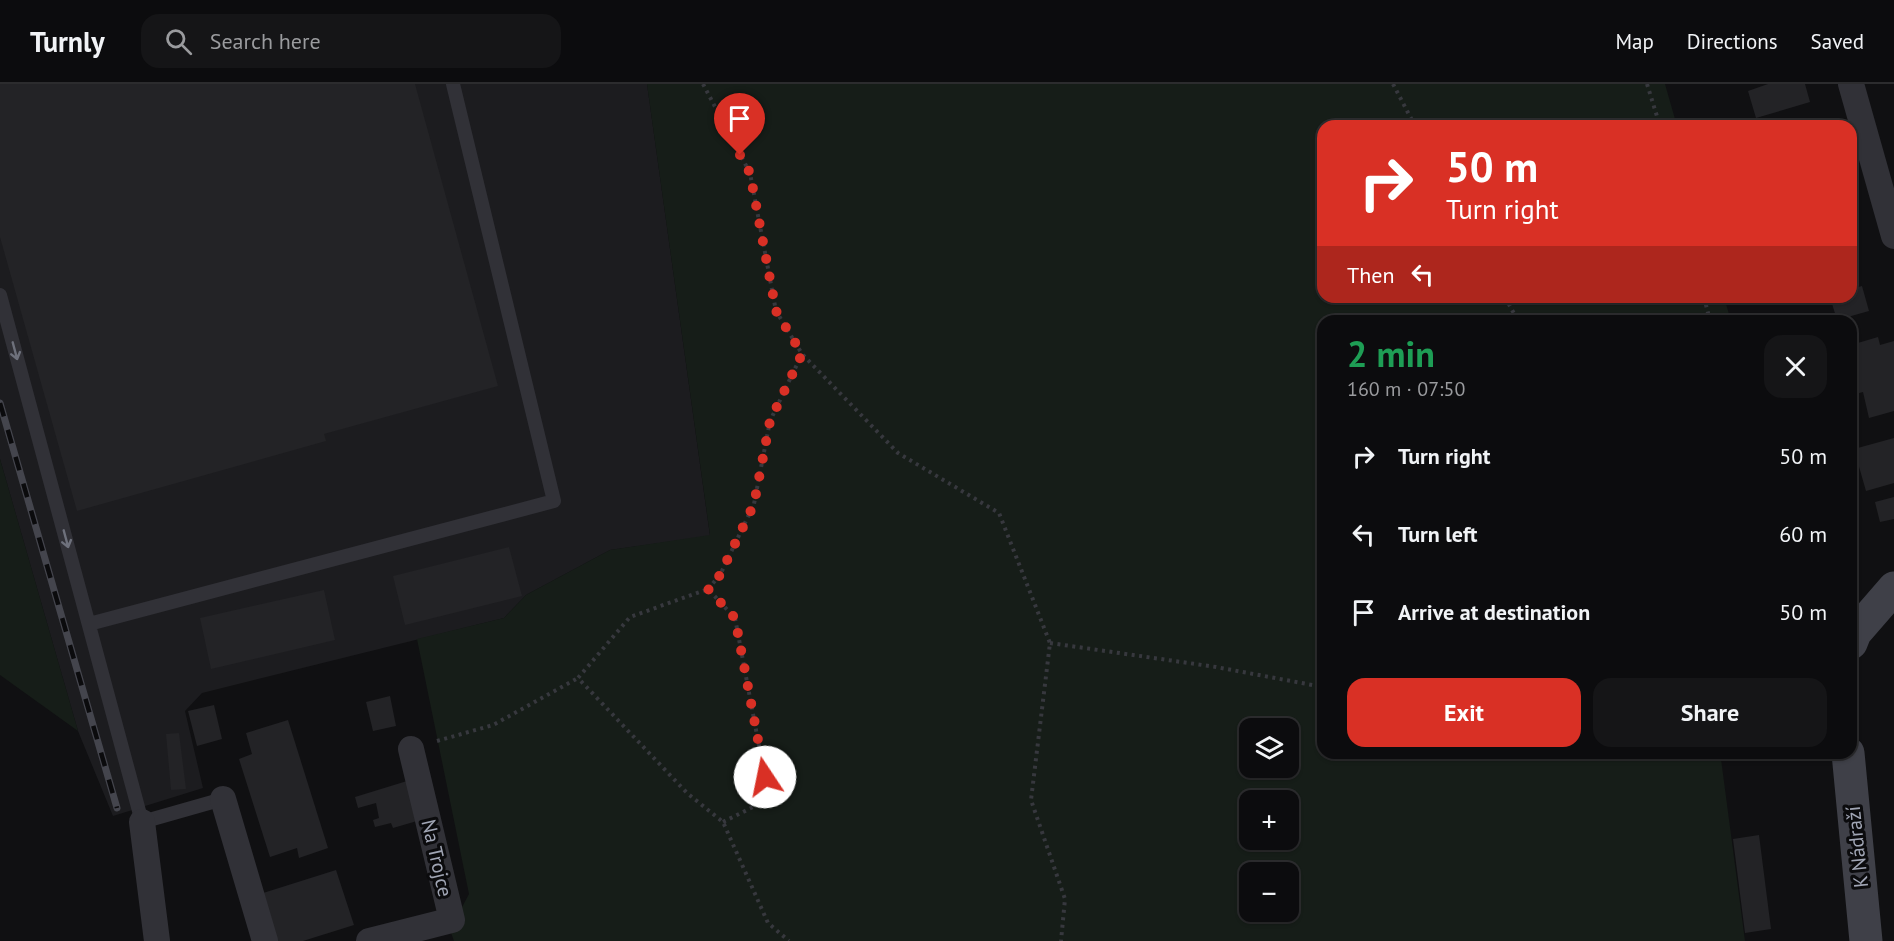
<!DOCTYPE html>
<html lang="en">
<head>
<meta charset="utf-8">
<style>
  body { margin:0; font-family:"PT Sans",sans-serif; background:#151517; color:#f1f3f6; height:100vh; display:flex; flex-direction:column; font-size:22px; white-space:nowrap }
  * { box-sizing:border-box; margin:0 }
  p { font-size:20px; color:#9a9b9e }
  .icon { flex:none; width:33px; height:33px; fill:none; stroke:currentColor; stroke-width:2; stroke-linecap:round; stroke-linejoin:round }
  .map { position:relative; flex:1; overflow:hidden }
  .side { position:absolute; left:1317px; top:231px; width:540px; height:444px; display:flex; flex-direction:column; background:#0c0c0e; border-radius:18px; box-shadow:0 2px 4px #0004,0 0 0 2px #2c2c2e }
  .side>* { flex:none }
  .top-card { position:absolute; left:1317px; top:36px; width:540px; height:183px; border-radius:18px; box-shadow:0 2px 4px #0004,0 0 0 2px #2c2c2e; background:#d93025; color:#fff; overflow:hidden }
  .buttons { position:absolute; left:1239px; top:634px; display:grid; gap:12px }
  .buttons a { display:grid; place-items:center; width:60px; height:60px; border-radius:12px; background:#0c0c0e; box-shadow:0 2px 4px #0004,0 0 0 2px #2c2c2e; font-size:30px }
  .pin { position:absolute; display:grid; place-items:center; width:51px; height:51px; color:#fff; margin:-62px -26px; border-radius:50% 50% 50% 0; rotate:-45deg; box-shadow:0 0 6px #0007 }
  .pin .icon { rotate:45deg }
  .me { position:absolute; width:66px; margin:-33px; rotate:349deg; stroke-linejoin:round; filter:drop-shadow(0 0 4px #0008) }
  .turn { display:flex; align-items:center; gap:21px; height:126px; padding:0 30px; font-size:27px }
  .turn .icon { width:78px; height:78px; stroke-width:2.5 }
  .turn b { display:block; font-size:42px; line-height:51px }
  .then { display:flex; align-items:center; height:57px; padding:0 30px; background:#0003; gap:12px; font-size:22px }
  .round { display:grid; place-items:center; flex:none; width:63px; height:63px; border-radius:18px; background:#151517 }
  .summary { display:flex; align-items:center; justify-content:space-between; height:102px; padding:0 30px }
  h1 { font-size:36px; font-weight:600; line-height:45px; color:#1e9e55 }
  .button { display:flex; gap:12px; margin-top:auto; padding:12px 30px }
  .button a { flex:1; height:69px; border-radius:18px; background:#d93025; color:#fff; font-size:24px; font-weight:600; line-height:69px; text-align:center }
  .button a+a { background:#151517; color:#f1f3f6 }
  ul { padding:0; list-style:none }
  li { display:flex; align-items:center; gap:18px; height:78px; padding:0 30px }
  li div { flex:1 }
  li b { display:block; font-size:22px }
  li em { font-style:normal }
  header { display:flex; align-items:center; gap:36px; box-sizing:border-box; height:84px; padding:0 30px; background:#0c0c0e; border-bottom:2px solid #2c2c2e }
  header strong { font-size:28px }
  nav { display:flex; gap:33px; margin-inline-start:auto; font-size:21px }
  .search { width:420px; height:54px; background:#151517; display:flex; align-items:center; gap:15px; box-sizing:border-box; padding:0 21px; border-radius:18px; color:#9a9b9e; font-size:22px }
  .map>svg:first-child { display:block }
  .built { fill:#1c1c1f }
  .green { fill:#161d18; fill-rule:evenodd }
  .building { fill:#232326 }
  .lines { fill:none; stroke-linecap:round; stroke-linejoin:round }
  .path { stroke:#37383e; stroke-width:4; stroke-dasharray:3 4.5; stroke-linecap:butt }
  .lane { stroke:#313137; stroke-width:14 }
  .street { stroke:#313137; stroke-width:26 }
  .secondary { stroke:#3f4048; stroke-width:33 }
  .rail-casing { stroke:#44454d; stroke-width:7 }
  .rail { stroke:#0b0b0d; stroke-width:4.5; stroke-dasharray:14; stroke-linecap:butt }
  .oneway { stroke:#6e717c }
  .route { stroke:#d93025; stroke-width:10; stroke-dasharray:0 18 }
  .labels { text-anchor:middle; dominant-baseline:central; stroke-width:6; stroke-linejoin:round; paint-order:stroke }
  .street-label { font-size:20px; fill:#a0a5b4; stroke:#0b0b0d }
</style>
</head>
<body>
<header>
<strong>Turnly</strong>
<div class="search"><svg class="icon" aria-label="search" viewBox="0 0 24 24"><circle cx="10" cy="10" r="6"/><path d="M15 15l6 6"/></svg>Search here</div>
<nav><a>Map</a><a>Directions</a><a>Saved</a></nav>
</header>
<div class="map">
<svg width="1894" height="857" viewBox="0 0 1894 857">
  <rect width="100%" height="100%" fill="#101012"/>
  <path class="built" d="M 0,0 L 647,0 L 710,452 L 610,466 L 526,511 L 504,534 L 202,609 L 185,627 L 203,704 L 113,732 L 78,647 L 0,375 Z"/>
  <path class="green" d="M 647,0 L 1665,0 L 1677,42 L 1323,42 L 1323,213 L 1724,213 L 1731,237 L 1323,237 L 1323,669 L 1725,669 L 1721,675 L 1745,857 L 454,857 L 450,846 L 469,810 L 417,555 L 504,534 L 526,511 L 610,466 L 710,451 ZM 1250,645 L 1288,645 L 1288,684 L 1250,684 ZM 1250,717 L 1288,717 L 1288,756 L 1250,756 ZM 1250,789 L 1288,789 L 1288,828 L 1250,828 Z
    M 0,375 L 78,647 L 0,591 Z"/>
  <path class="building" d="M 0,0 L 415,0 L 498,302 L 324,350 L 326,357 L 77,427 L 0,153 Z
    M 1768,0 L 1805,0 L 1810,18 L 1756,34 L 1748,7 Z
    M 1862,202 L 1869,227 L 1837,236 L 1830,213 L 1851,213 L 1851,205 Z
    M 1878,253 L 1880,261 L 1894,257 L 1894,327 L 1869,334 L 1863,308 L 1851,311 L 1851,261 Z
    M 1894,354 L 1894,399 L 1866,407 L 1854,365 Z
    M 1894,413 L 1894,435 L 1880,438 L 1875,418 Z
    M 509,463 L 522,512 L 405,541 L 393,492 Z
    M 324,506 L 335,556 L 211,585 L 200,534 Z
    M 390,612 L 396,642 L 373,647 L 366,618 Z
    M 214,621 L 222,655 L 197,662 L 188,627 Z
    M 288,636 L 328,764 L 299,774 L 297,764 L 270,773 L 239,675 L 252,670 L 246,649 Z
    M 179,649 L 186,705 L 171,706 L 166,650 Z
    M 407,697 L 417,737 L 393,744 L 391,739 L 375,743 L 373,736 L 379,734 L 376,719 L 358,724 L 355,713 Z
    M 1759,751 L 1771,845 L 1745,849 L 1733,755 Z
    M 336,786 L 354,841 L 303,857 L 276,857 L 260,810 Z"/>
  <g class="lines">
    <path class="path" d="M 703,0 L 750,89 L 776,227 L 802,270 L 898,369 L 999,429 L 1050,559 L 1031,716 L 1065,815 L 1061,857
      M 1393,0 L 1415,42
      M 1647,0 L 1660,42
      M 1505,213 L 1518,237
      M 1704,213 L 1710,237
      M 708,505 L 720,491 L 754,420 L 770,337 L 802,270
      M 1050,559 L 1216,583 L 1323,603
      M 437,657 L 493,641 L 578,594
      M 723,738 L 769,715 L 735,534 L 708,505 L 630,533 L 578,594 L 687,709 L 723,738 L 768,839 L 789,857"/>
    <path class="lane" d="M 0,211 L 142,738 L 223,715
      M 89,540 L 554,417 L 453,0"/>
    <path class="street" d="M 1851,0 L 1894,152
      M 223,715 L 265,857
      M 142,738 L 157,857
      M 369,857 L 452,836 L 411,665"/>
    <path class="secondary" d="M 1851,559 L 1855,549 L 1894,504
      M 1848,669 L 1866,857"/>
    <defs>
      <path id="rail" d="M 0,319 L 117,724"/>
    </defs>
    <use href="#rail" class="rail-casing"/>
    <use href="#rail" class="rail"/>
  </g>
  <defs><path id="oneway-shaft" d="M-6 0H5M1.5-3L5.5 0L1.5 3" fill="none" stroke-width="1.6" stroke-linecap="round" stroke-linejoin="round" transform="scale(1.5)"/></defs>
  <g class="oneway">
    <use href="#oneway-shaft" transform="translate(15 267) rotate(75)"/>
    <use href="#oneway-shaft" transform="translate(66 455) rotate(75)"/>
  </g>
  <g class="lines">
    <path class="route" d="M 740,71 L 750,89 L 776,227 L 802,270 L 770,337 L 754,420 L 720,491 L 708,505 L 735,534 L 765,693"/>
  </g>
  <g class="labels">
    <g class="street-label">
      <text transform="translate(1857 763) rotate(-96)">K Nádraží</text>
      <text transform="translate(437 774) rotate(77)">Na Trojce</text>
    </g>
  </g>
</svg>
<div class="buttons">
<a><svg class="icon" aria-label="layers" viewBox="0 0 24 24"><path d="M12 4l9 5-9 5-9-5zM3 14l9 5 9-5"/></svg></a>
<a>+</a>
<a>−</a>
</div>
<div class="pin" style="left:740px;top:71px;background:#d93025"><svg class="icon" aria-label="arrive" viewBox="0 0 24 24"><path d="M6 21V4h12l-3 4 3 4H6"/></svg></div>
<svg class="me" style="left:765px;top:693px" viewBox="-20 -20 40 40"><circle r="19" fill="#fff"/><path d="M0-13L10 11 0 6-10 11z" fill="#d93025"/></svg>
<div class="top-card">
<div class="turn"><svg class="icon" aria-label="right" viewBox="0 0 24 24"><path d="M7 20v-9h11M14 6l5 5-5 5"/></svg><div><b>50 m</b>Turn right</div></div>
<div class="then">Then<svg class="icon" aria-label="left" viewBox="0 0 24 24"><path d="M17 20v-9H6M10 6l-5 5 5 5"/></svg></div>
</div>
<section class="side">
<div class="summary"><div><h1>2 min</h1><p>160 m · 07:50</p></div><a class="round"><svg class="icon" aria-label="close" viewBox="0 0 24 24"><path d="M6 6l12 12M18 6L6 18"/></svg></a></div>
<ul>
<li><svg class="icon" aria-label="right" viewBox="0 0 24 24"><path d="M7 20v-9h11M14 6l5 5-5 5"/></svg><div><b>Turn right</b></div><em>50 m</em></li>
<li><svg class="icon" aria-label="left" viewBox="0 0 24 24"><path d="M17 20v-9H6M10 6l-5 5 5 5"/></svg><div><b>Turn left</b></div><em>60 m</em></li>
<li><svg class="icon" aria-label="arrive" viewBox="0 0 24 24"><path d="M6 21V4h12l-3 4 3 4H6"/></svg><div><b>Arrive at destination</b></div><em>50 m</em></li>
</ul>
<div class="button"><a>Exit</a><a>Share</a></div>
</section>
</div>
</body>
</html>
